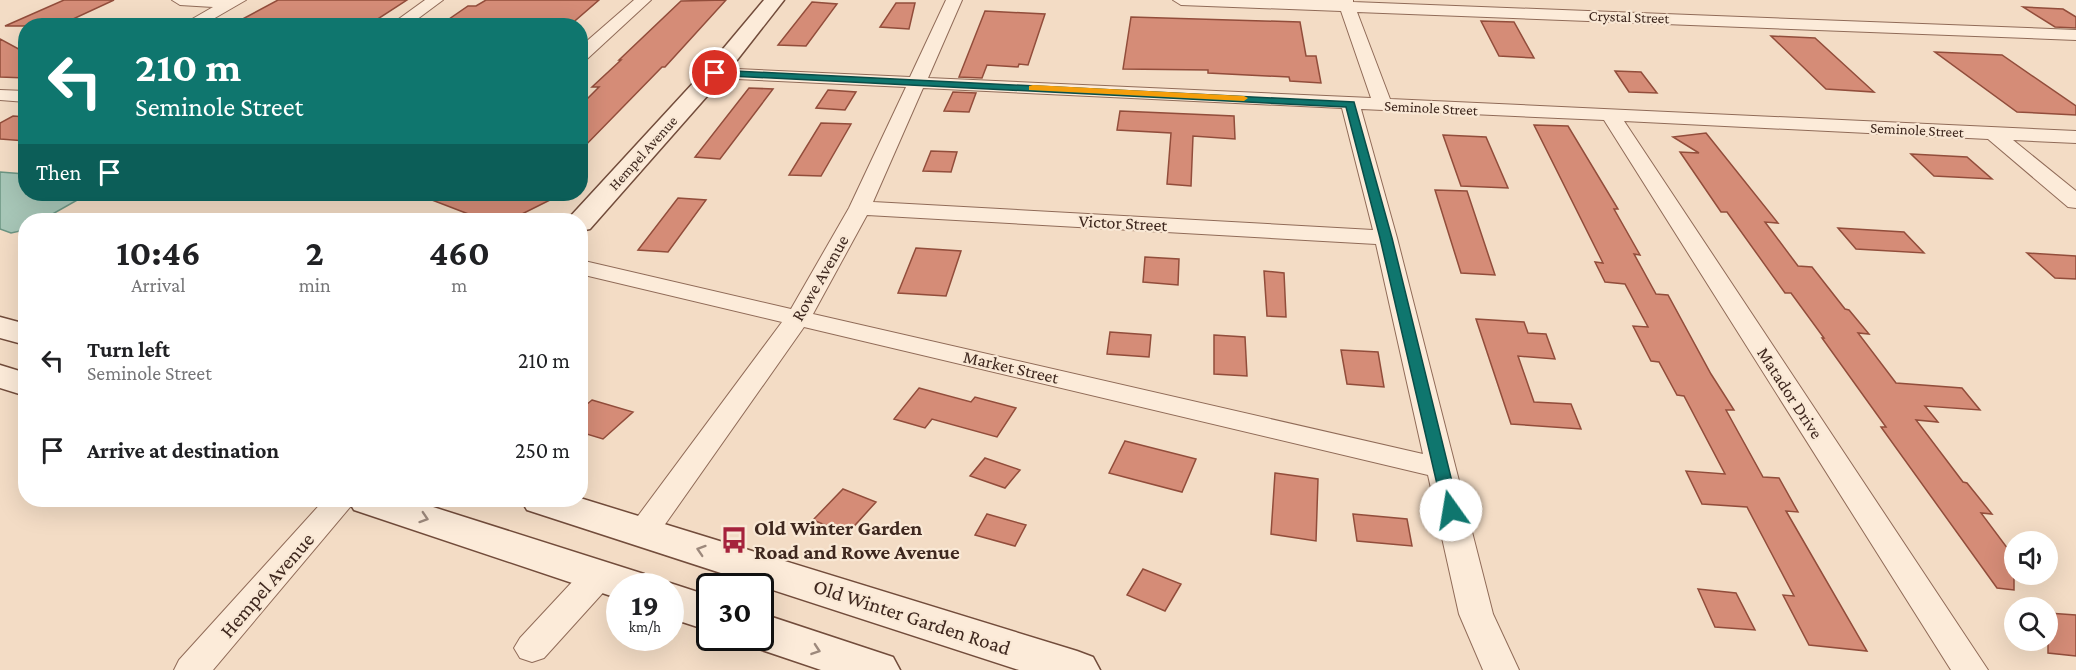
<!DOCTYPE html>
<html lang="en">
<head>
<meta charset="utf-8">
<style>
  body { margin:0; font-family:"Crimson Pro",serif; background:#f2f2f2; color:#202124; height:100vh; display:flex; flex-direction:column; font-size:22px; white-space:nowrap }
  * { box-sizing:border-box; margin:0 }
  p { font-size:20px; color:#757577 }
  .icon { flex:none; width:33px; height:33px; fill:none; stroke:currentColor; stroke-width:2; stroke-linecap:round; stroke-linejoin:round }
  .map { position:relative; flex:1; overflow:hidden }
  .details { position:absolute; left:18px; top:213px; width:570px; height:294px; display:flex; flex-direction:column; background:#fff; border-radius:24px; box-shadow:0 6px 24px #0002 }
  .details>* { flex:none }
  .guide { position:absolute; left:18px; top:18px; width:570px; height:183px; border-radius:24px; box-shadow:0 6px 24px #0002; background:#0f766e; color:#fff; overflow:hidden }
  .controls { position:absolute; left:2004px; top:531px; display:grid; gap:12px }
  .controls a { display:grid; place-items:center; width:54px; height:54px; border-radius:50%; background:#fff; box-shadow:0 6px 24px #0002; font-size:30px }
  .speed { position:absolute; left:606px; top:573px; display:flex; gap:12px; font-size:30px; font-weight:700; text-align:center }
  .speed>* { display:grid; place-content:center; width:78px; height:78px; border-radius:50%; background:#fff; box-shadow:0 6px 24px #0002; line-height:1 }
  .speed small { font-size:15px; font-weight:400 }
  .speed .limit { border:3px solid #111; border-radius:9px; background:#fff; color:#111 }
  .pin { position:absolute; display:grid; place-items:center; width:51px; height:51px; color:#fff; margin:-26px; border:3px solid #fff; border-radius:50%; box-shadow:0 2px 6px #0007 }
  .me { position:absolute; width:66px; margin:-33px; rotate:347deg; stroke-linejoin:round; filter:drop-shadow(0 0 4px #0008) }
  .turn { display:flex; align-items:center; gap:21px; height:126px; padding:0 18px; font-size:27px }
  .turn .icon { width:78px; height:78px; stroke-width:2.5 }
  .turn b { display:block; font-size:42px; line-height:51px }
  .then { display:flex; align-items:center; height:57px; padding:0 18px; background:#0003; gap:12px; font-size:22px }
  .eta { display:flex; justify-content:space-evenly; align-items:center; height:102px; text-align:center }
  .eta b { font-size:36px; font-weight:700; line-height:42px }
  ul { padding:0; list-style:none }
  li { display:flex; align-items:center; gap:18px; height:90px; padding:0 18px }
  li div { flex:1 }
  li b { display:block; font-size:22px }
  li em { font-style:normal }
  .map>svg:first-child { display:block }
  .water { fill:#a7c6b7; stroke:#6c9583; stroke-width:1.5 }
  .building { fill:#d58c77; stroke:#924d3b; stroke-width:1.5 }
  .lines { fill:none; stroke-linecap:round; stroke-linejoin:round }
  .street-casing { stroke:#906b58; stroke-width:2 }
  .secondary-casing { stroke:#724c3b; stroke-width:3 }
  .street { fill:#fcebd9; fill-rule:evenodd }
  .secondary { fill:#fcebd9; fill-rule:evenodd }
  .oneway { stroke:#9d897c }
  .route { fill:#0f766e; stroke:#0a4d48; stroke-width:1.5 }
  .slow { fill:#f59e0b }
  .labels { text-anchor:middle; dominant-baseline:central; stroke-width:4.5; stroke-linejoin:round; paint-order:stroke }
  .far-street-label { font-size:15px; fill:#3e271e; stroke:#f9e8d5 }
  .street-label { font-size:18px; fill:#3e271e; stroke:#f9e8d5 }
  .near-poi-label { font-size:21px; font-weight:bold; fill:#3e271e; stroke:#f9e8d5; text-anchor:start }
  .near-street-label { font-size:21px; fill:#3e271e; stroke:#f9e8d5 }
</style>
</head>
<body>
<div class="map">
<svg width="2076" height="670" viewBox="0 0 2076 670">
  <rect width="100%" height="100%" fill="#f3dcc5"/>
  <path class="water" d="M 0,172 L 25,174 L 26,194 L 88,194 L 42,220 L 26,220 L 25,230 L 11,233 L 0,229 Z"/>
  <path class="building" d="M 64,0 L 114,0 L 58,26 L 5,26 Z
    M 278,0 L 407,0 L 367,26 L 234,26 L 240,22 L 237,22 Z
    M 486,0 L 599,0 L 569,26 L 439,26 L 468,6 L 476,6 Z
    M 726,0 L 665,67 L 662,67 L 580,151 L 580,106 L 599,87 L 592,87 L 621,60 L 619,60 L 681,1 Z
    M 812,2 L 837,4 L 806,46 L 778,45 Z
    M 896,3 L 915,3 L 909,29 L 880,27 Z
    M 2023,7 L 2063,9 L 2076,17 L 2076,28 L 2055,27 Z
    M 985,11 L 1045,14 L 1028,65 L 1019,64 L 1018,67 L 987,65 L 982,78 L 959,77 Z
    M 1131,17 L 1300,22 L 1306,56 L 1316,56 L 1321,83 L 1290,81 L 1289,77 L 1208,73 L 1208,70 L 1123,69 Z
    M 1481,21 L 1514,22 L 1534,58 L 1499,56 Z
    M 1771,36 L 1815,38 L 1874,92 L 1826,89 Z
    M 0,39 L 26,53 L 26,78 L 0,77 Z
    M 1935,52 L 2002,55 L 2076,106 L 2076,115 L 2017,112 Z
    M 1615,71 L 1641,72 L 1657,93 L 1629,92 Z
    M 749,88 L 773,89 L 720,159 L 695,157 Z
    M 828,90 L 856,92 L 845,110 L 816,108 Z
    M 953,92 L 976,93 L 969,112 L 944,111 Z
    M 1120,111 L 1234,116 L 1235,139 L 1193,136 L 1191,186 L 1167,184 L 1171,133 L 1117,130 Z
    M 13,116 L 26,117 L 26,141 L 0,139 L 0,123 Z
    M 821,123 L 851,124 L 821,176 L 789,175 Z
    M 1534,125 L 1568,126 L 1618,209 L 1614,209 L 1640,255 L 1634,254 L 1656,294 L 1668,295 L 1711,374 L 1734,410 L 1726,410 L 1763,477 L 1779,478 L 1798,512 L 1786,511 L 1867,651 L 1809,645 L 1783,595 L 1794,596 L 1747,507 L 1702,504 L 1686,471 L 1725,474 L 1684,396 L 1677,395 L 1659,362 L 1651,361 L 1633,326 L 1648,327 L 1625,284 L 1605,282 L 1595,262 L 1603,263 Z
    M 1706,133 L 1778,223 L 1765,222 L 1798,266 L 1812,267 L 1845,309 L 1849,310 L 1869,334 L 1858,333 L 1896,383 L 1962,388 L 1980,410 L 1925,406 L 1938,422 L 1916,420 L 1963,482 L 1967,483 L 1992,514 L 1981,513 L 2014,557 L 2014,590 L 1997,588 L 1881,427 L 1886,427 L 1822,338 L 1824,338 L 1791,293 L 1785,293 L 1727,212 L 1721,212 L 1680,152 L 1699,153 L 1673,137 Z
    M 1443,135 L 1486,137 L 1508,188 L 1461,186 Z
    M 931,151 L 957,152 L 951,172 L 923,171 Z
    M 1911,154 L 1967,157 L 1992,179 L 1934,176 Z
    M 1435,190 L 1467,191 L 1495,275 L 1461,273 Z
    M 419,195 L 478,194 L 493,199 L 504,194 L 562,194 L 510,220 L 484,220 Z
    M 678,198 L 706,200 L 668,252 L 638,250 Z
    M 1838,228 L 1904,232 L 1924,253 L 1856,249 Z
    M 916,248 L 961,251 L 946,296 L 898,293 Z
    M 2027,253 L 2076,256 L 2076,279 L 2055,278 Z
    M 1145,257 L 1179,259 L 1178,285 L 1143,282 Z
    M 1264,271 L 1284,273 L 1286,317 L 1267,316 Z
    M 1476,319 L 1524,322 L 1528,333 L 1546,334 L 1555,359 L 1518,356 L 1534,402 L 1571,404 L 1581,429 L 1511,424 Z
    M 1110,332 L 1151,335 L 1149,357 L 1107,354 Z
    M 1214,335 L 1245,337 L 1247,376 L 1214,374 Z
    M 1341,350 L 1378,352 L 1384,387 L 1347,384 Z
    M 919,388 L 971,402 L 975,397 L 1016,408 L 997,437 L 932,419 L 925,428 L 894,419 Z
    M 592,400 L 633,412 L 603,439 L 580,432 L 580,410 Z
    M 1125,441 L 1196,459 L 1182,492 L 1109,473 Z
    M 985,458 L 1020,470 L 1005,488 L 970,476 Z
    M 1275,473 L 1318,479 L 1316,541 L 1271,534 Z
    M 843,489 L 876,502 L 847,534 L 813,520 Z
    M 987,514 L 1026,525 L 1015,546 L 975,535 Z
    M 1353,514 L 1407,519 L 1412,546 L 1357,541 Z
    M 1143,569 L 1181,584 L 1165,611 L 1127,595 Z
    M 1698,589 L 1736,593 L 1755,630 L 1715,627 Z
    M 2048,613 L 2076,615 L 2076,656 L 2048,653 Z"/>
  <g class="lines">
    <defs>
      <path id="street" d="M 172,0 L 246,0 L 201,26 L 180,26 L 213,7 L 180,5 Z
        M 425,0 L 443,0 L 408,26 L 389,26 Z
        M 634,0 L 651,0 L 586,60 L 580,61 L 580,47 Z
        M 946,0 L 962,0 L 928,78 L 1371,98 L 1341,11 L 1181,5 L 1173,0 L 1353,0 L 1353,2 L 2076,30 L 2076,40 L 1357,12 L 1390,99 L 2076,131 L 2076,143 L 2013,140 L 2076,191 L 2076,208 L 2068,207 L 1988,139 L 1624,121 L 1988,670 L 1951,670 L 1604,120 L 1361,109 L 1397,238 L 1493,614 L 1519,670 L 1483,670 L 1459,614 L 1428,475 L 804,327 L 654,540 L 643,543 L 632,540 L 627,532 L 632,524 L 782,322 L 580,274 L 580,260 L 791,309 L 849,208 L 906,87 L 715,78 L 709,77 L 706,73 L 709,69 L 715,68 L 910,77 ZM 923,88 L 1342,108 L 1373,230 L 873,202 ZM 867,215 L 1376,244 L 1423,454 L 813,314 Z
        M 0,90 L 26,91 L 26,102 L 0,100 Z
        M 324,500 L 356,500 L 213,670 L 174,670 L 179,660 Z
        M 598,564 L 610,567 L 614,576 L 610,585 L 544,658 L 532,662 L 520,658 L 514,648 L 520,638 L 586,567 Z"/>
      <path id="secondary" d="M 764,0 L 784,0 L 723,78 L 590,229 L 580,231 L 580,220 L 567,220 L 707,68 Z
        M 0,317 L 26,324 L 26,345 L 0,338 Z
        M 0,365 L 26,373 L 26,396 L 0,388 Z
        M 580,498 L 1077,651 L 1093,657 L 1100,670 L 1019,670 L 527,510 L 521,500 Z
        M 348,500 L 411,500 L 644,574 L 650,586 L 620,586 L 620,599 L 354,510 Z
        M 670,583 L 710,596 L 710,631 L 670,618 L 670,586 L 660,586 Z
        M 760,613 L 893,657 L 900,670 L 821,670 L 744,644 L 741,638 L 760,638 Z"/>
    </defs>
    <use href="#street" class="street-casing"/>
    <use href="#secondary" class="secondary-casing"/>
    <use href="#street" class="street"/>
    <use href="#secondary" class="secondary"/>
  </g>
  <defs><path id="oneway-chevron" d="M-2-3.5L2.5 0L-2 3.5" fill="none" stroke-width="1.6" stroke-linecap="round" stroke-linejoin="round" transform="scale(1.5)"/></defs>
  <g class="oneway">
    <use href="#oneway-chevron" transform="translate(424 518) rotate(18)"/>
    <use href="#oneway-chevron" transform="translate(701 550) rotate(-162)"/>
    <use href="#oneway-chevron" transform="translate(816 650) rotate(19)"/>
  </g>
  <path class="route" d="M 715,70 L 1354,102 L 1392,238 L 1459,510 L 1457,514 L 1445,514 L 1443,510 L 1380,238 L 1346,107 L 711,75 L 711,71 Z"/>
  <path class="slow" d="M 1033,85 L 1244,96 L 1248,98 L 1244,101 L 1029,90 L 1029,86 Z"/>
  <defs>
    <symbol id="bus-bare" viewBox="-9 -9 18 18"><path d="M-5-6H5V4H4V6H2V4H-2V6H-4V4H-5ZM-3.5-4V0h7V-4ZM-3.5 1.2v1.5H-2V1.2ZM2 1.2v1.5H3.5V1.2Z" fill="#a5223c" stroke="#f9e8d5" stroke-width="2.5" paint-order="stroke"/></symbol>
  </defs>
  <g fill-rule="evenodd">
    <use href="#bus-bare" x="715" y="521" width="38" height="38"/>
  </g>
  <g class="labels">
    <g class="far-street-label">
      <text transform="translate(1629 17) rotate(2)">Crystal Street</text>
      <text transform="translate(1431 108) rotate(3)">Seminole Street</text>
      <text transform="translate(1917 130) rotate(3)">Seminole Street</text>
      <text transform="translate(643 153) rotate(-48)">Hempel Avenue</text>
    </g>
    <g class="street-label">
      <text transform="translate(1123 223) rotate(3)">Victor Street</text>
      <text transform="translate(820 278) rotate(-60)">Rowe Avenue</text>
      <text transform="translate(1011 367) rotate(13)">Market Street</text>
      <text transform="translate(1790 393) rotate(57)">Matador Drive</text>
    </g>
    <g class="near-poi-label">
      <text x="754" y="528">Old Winter Garden<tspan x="754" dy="24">Road and Rowe Avenue</tspan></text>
    </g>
    <g class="near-street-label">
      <text transform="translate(267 585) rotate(-49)">Hempel Avenue</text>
      <text transform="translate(912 617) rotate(18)">Old Winter Garden Road</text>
    </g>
  </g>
</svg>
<div class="controls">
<a><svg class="icon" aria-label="sound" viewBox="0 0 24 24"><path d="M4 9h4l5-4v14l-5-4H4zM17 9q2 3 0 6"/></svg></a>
<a><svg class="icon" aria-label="search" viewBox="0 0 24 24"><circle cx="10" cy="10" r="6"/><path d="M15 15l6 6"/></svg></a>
</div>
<div class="speed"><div>19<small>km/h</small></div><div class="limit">30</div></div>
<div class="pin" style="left:715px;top:73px;background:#d93025"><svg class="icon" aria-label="arrive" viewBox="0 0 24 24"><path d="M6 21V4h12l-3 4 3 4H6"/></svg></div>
<svg class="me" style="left:1451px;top:510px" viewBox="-20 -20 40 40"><circle r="19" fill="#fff"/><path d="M0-13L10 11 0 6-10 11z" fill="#0f766e"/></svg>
<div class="guide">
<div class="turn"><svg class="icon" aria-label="left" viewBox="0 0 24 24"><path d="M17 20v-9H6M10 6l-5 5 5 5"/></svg><div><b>210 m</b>Seminole Street</div></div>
<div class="then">Then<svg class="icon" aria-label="arrive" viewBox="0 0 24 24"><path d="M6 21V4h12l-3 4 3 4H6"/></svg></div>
</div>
<section class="details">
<div class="eta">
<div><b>10:46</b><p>Arrival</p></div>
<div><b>2</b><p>min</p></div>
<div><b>460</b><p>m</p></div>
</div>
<ul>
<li><svg class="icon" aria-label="left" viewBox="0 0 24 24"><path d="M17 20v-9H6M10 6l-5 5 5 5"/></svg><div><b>Turn left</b><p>Seminole Street</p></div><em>210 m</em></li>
<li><svg class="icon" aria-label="arrive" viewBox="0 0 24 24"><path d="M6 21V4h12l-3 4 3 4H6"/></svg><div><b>Arrive at destination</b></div><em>250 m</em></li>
</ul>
</section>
</div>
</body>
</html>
